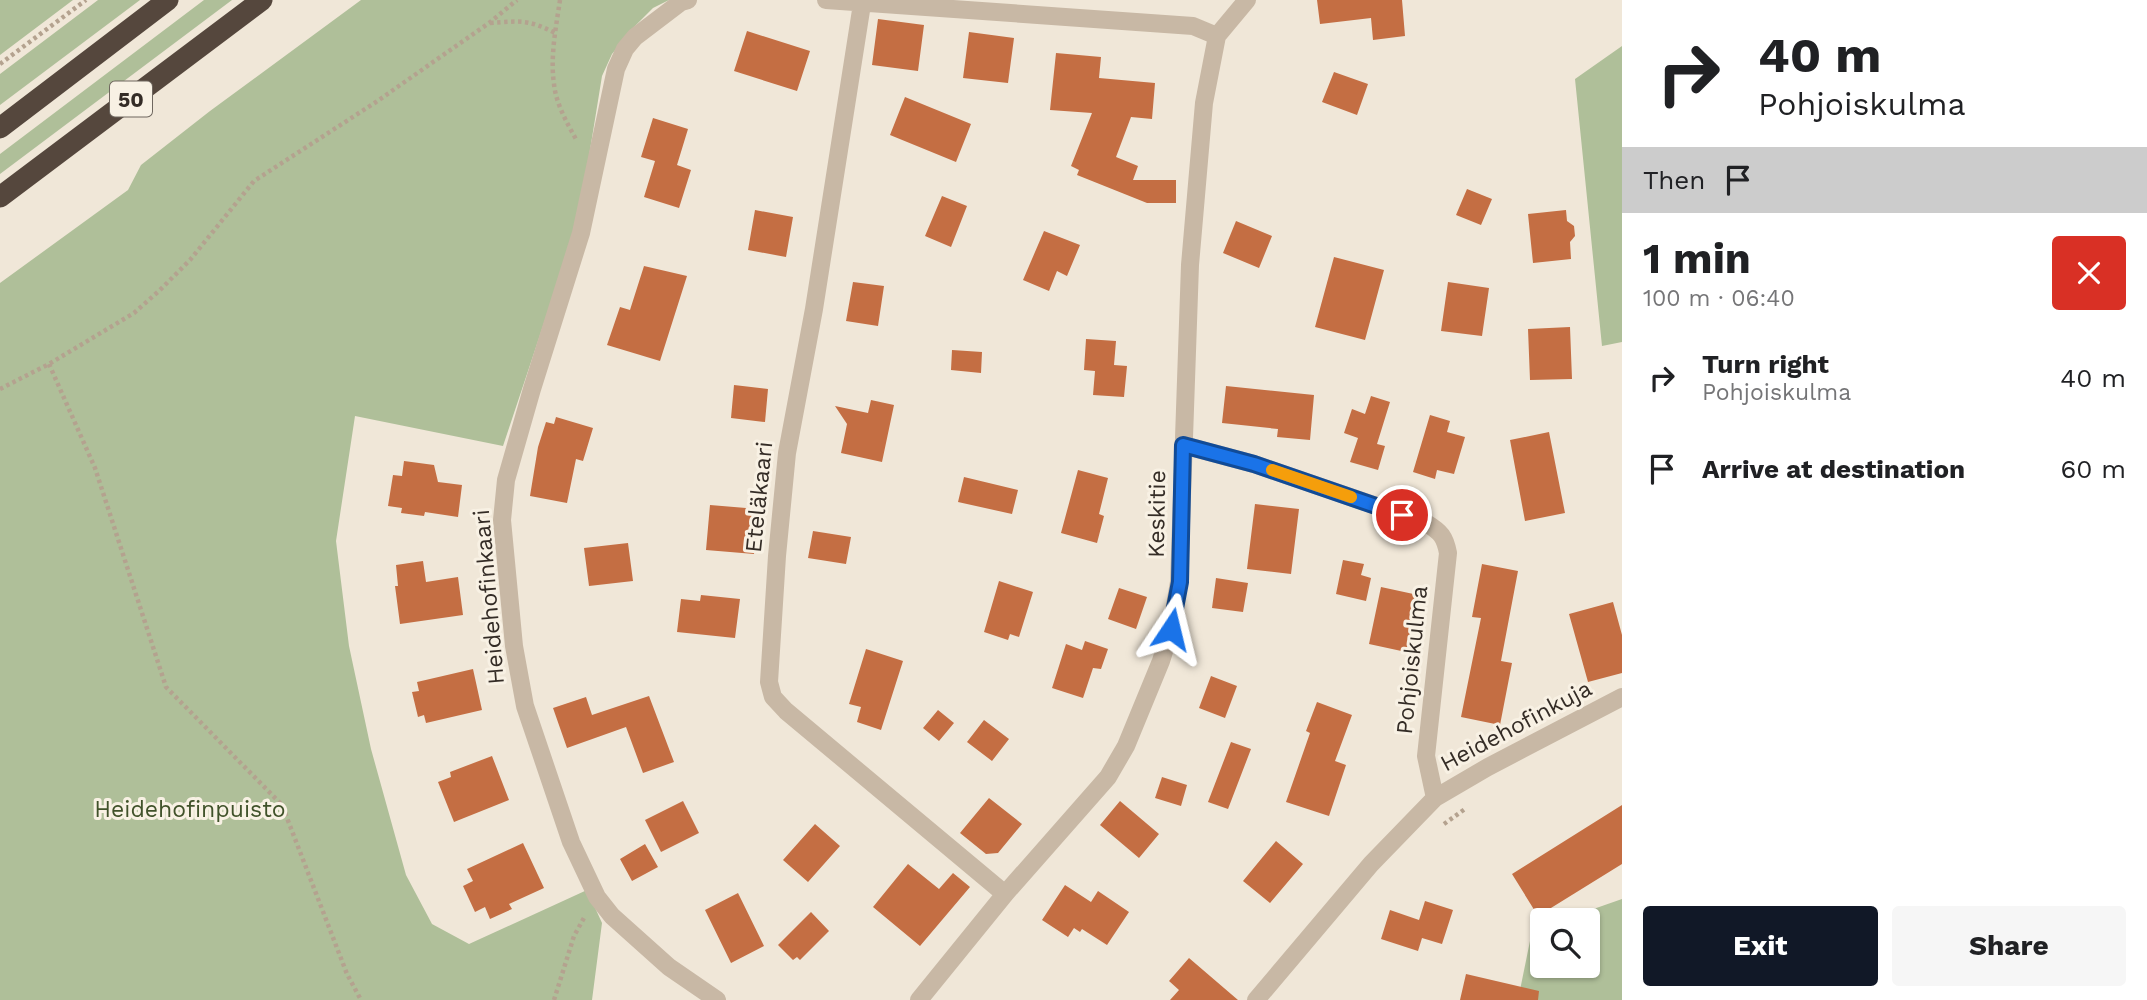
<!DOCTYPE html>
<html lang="en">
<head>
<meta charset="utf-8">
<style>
  body { margin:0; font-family:"Work Sans",sans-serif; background:#f6f6f6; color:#202124; height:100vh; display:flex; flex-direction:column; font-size:26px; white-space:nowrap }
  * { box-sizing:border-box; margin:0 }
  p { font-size:23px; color:#757577 }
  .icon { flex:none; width:38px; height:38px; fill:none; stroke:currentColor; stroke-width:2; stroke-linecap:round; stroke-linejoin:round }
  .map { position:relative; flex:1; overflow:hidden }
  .side { display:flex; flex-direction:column; background:#fff; width:525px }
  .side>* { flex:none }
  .guide { background:#fff; color:#202124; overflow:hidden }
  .controls { position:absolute; left:1530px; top:908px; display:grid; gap:14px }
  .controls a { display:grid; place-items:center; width:70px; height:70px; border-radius:7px; background:#fff; box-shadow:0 2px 5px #0004; font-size:35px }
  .pin { position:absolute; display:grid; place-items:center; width:60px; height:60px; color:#fff; margin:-30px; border:4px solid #fff; border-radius:50%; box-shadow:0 2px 7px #0007 }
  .me { position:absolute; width:77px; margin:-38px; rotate:10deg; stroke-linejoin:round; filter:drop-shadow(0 0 5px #0008) }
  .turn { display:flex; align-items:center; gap:24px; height:147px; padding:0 21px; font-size:32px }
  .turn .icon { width:91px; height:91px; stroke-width:2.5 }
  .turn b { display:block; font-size:49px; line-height:60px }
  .then { display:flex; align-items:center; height:66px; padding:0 21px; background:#0003; gap:14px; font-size:26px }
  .round { display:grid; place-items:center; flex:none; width:74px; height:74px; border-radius:7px; background:#f6f6f6 }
  .summary { display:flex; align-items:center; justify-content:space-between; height:119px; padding:0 21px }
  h1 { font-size:42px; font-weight:700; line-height:52px }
  .primary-button { display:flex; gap:14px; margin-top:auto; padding:14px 21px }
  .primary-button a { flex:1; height:80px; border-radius:7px; background:#111827; color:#fff; font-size:28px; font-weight:700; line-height:80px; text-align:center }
  .primary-button a+a { background:#f6f6f6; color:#202124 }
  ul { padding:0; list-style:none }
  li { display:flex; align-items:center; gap:21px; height:91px; padding:0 21px }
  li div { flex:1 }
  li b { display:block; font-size:26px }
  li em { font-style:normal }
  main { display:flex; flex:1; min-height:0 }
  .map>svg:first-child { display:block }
  .green { fill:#afbf99 }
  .building { fill:#c46e43 }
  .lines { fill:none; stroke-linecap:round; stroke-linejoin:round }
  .path { stroke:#b4a28f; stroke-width:4.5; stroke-dasharray:3.5 3.5; stroke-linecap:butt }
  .minor { stroke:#c8b8a5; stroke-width:18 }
  .highway { stroke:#55473d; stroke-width:21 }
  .route-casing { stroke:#114b97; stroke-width:18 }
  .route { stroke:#1a73e8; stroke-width:12 }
  .slow { stroke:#f59e0b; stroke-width:12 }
  .labels { text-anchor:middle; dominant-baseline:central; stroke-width:6; stroke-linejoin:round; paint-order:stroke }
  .shield { fill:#f8f1e4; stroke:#6f675f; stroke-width:2 }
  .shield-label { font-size:21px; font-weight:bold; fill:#342c26 }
  .street-label { font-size:23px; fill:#342c26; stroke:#f8f1e4 }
  .park-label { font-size:23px; fill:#40522a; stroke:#f8f1e4 }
</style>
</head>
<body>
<main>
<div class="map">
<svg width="1622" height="1000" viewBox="0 0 1622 1000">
  <rect width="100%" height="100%" fill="#f0e7d8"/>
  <path class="green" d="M 0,0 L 73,0 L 0,55 Z
    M 98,0 L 140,0 L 0,105 L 0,74 Z
    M 204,0 L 232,0 L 0,174 L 0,154 Z
    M 361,0 L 669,0 L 653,8 L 634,27 L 612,54 L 602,76 L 579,218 L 503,446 L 355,416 L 336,541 L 349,646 L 371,749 L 406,875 L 432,924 L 469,944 L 587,890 L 602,923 L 592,1000 L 0,1000 L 0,283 L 128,190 L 141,165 L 210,111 Z
    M 1622,46 L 1622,342 L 1602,346 L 1575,79 Z
    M 1622,899 L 1622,1000 L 1518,1000 L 1532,931 L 1542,928 L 1542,966 L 1587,966 L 1587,920 L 1562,920 Z"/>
  <path class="building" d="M 1317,0 L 1402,0 L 1405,36 L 1373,40 L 1371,18 L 1320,24 Z
    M 878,19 L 924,25 L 918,71 L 872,65 Z
    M 747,31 L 810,51 L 797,91 L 734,71 Z
    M 969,32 L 1014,38 L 1008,83 L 963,78 Z
    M 1056,53 L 1101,57 L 1099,78 L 1155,83 L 1152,119 L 1131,117 L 1116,157 L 1138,166 L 1133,180 L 1176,180 L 1176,203 L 1147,203 L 1077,175 L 1079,170 L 1071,166 L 1092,113 L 1050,110 Z
    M 1334,72 L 1368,84 L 1357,115 L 1322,102 Z
    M 905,97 L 971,124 L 956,162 L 890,135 Z
    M 653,118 L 688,129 L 677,165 L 691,170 L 679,208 L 644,197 L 655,161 L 641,157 Z
    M 1467,189 L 1492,199 L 1481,225 L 1456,215 Z
    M 942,196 L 967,206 L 951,247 L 925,236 Z
    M 755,210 L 793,217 L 786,257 L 748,250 Z
    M 1566,210 L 1567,221 L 1574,226 L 1575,236 L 1570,242 L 1571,259 L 1533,263 L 1528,214 Z
    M 1236,221 L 1272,236 L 1259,268 L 1223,253 Z
    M 1044,231 L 1080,245 L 1067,276 L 1057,271 L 1049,291 L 1023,280 Z
    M 1334,257 L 1384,270 L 1365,340 L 1315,327 Z
    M 644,266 L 687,276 L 660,361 L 607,345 L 620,307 L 630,310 Z
    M 853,282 L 884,286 L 878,326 L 846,321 Z
    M 1448,282 L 1489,288 L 1482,336 L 1441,331 Z
    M 1570,327 L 1572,379 L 1530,380 L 1528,329 Z
    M 1086,339 L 1116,341 L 1114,365 L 1127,366 L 1124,397 L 1093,395 L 1095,371 L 1084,370 Z
    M 952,350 L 982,352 L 981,373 L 951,370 Z
    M 734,385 L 768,389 L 765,422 L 731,418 Z
    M 1226,386 L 1314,395 L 1310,440 L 1277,437 L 1278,429 L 1222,423 Z
    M 1371,396 L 1390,402 L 1377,444 L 1385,446 L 1378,470 L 1350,462 L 1358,438 L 1344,433 L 1352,409 L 1365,414 Z
    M 871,400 L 894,405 L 882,462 L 841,453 L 847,424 L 835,406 L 868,413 Z
    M 1430,415 L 1450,421 L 1447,432 L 1465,437 L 1454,474 L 1437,470 L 1435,479 L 1413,472 Z
    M 556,417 L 593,428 L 583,461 L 576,459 L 567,503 L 530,496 L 538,447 L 546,422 L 554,424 Z
    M 1549,432 L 1565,513 L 1525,521 L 1510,440 Z
    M 404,461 L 434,465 L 438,482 L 462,485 L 458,517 L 425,512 L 424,516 L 401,513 L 402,508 L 388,506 L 393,475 L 402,476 Z
    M 1078,470 L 1108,478 L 1099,514 L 1104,516 L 1097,543 L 1061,533 Z
    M 964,477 L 1018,490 L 1012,514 L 958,502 Z
    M 1255,504 L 1299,509 L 1291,574 L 1247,569 Z
    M 710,505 L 758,509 L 754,554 L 706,550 Z
    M 813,531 L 851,537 L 846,564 L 808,558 Z
    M 628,543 L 633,581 L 589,586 L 584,548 Z
    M 1343,560 L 1364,564 L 1361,575 L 1371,578 L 1366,601 L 1336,594 Z
    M 423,561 L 426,582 L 458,577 L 463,615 L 400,624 L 395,586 L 398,586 L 396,565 Z
    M 1482,564 L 1518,571 L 1501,661 L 1512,663 L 1500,725 L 1461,717 L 1481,618 L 1472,617 Z
    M 1216,578 L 1248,583 L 1243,612 L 1212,608 Z
    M 999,581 L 1033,592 L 1019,637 L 1010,634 L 1008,640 L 984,632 Z
    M 1381,587 L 1418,595 L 1406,652 L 1369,644 Z
    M 1119,588 L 1147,597 L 1136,629 L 1108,619 Z
    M 701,595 L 740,599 L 735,638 L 677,632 L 681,599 L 700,601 Z
    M 1613,602 L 1622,635 L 1622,673 L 1588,682 L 1569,614 Z
    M 1085,641 L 1108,649 L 1101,669 L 1093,668 L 1083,698 L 1052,688 L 1066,644 L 1082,650 Z
    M 866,649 L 903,661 L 881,730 L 857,722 L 861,707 L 849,704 Z
    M 473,669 L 482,710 L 426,723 L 424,715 L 418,717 L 412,692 L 419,691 L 417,682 Z
    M 1211,676 L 1237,686 L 1225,718 L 1199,708 Z
    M 649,696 L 674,762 L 643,773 L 626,727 L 567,748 L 553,708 L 586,697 L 592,715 Z
    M 1317,702 L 1352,715 L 1335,761 L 1346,765 L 1329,816 L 1286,802 L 1310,733 L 1306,731 Z
    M 938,710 L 954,723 L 939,741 L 923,728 Z
    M 984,720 L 1009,739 L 992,761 L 967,742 Z
    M 1231,742 L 1251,749 L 1228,809 L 1208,802 Z
    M 492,756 L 509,800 L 454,822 L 438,782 L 451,777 L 450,772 Z
    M 1162,777 L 1187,785 L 1181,806 L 1155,798 Z
    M 989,798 L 1022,824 L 998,853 L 986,854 L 960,833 Z
    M 683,801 L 699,833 L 661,852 L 645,820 Z
    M 1120,801 L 1159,834 L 1139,858 L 1100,825 Z
    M 1622,805 L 1622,864 L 1538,916 L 1512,874 Z
    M 815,824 L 840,846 L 808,882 L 783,860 Z
    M 1276,841 L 1303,864 L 1270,903 L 1243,881 Z
    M 523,843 L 544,888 L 509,904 L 512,909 L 490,919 L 485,907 L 475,912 L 463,886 L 473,881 L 467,869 Z
    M 645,844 L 658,867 L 632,881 L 620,859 Z
    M 908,864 L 939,889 L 953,873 L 970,887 L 920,946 L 873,907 Z
    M 1065,885 L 1091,902 L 1098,891 L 1129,912 L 1107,945 L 1082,929 L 1080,932 L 1074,928 L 1068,937 L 1042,920 Z
    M 738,893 L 764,946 L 731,963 L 705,910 Z
    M 1425,901 L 1453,910 L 1442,944 L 1422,938 L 1418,951 L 1381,939 L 1390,910 L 1419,920 Z
    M 811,912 L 829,931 L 800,960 L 797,957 L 793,960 L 778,945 Z
    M 1189,958 L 1238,1000 L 1170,1000 L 1179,990 L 1169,981 Z
    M 1466,974 L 1539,991 L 1538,1000 L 1460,1000 Z"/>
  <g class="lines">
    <path class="path" d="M 560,0 C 556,27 550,57 554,84 C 556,104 567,123 577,141
      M 490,23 C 520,21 528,19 555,33
      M 0,64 L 86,0
      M 49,364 L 95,468 L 166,687 L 282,805 L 347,974 L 361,1000
      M 0,389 L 49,364 L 134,313 L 160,290 L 190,260 L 254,181 L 376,102 L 489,23 L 517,0
      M 1444,824 L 1465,809
      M 554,1000 L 574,936 L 585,916"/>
    <path class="minor" d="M 688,0 L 681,2 L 635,37 L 625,49 L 616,69 L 581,233 L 532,389 L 506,480 L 502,520 L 514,646 L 525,706 L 571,842 L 597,897 L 612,916 L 669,967 L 717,1000
      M 826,0 L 1193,26 L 1217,36
      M 862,4 L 814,309 L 787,453 L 777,556 L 769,682 L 773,697 L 786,711 L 1005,894
      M 1183,445 L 1254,464 L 1426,523 C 1441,532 1445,537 1448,553 L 1426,756 L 1435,798 L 1371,864 L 1256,1000
      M 1435,798 L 1488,767 L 1622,697
      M 919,1000 L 1005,894 L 1108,777 L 1126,746 L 1161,661 L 1171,629 L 1179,582 L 1190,265 L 1204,103 L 1217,36 L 1247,0"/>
    <path class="highway" d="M 0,128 L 168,0
      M 0,197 L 262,0"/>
  </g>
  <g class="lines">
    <defs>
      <path id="route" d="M 1171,629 L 1180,582 L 1183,445 L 1254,464 L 1402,515"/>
    </defs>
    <use href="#route" class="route-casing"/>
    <use href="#route" class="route"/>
    <path class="slow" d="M 1272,470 L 1351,497"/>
  </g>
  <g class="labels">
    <rect class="shield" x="110" y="81.5" width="42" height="35" rx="5"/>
    <g class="shield-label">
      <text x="131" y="99">50</text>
    </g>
    <g class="street-label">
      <text transform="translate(759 497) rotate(-84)">Eteläkaari</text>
      <text transform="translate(1157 514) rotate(-89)">Keskitie</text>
      <text transform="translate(489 597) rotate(-95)">Heidehofinkaari</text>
      <text transform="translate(1412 660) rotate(-84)">Pohjoiskulma</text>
      <text transform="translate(1516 726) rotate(-28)">Heidehofinkuja</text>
    </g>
    <g class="park-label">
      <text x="190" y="809">Heidehofinpuisto</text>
    </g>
  </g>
</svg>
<div class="controls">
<a><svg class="icon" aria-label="search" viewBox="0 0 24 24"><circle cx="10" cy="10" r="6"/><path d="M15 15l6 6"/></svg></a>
</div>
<div class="pin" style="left:1402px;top:515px;background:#d93025"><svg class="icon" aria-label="arrive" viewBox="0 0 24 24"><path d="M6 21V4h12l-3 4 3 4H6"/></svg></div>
<svg class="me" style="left:1171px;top:629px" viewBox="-20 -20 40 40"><path d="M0-17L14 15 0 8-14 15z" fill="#1a73e8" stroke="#fff" stroke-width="4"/></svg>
</div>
<section class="side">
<div class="guide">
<div class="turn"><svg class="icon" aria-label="right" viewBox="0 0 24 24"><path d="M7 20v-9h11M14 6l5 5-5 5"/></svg><div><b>40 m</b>Pohjoiskulma</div></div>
<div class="then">Then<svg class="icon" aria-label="arrive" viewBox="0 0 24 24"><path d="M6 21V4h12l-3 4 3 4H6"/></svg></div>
</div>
<div class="summary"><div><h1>1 min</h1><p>100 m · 06:40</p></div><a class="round" style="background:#d93025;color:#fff"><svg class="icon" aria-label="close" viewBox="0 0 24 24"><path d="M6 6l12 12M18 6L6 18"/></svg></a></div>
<ul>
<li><svg class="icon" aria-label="right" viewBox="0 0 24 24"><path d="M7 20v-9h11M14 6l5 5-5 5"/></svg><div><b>Turn right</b><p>Pohjoiskulma</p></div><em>40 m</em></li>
<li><svg class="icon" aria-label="arrive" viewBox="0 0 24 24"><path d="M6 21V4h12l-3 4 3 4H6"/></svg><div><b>Arrive at destination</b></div><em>60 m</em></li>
</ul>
<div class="primary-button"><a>Exit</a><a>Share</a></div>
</section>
</main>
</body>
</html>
